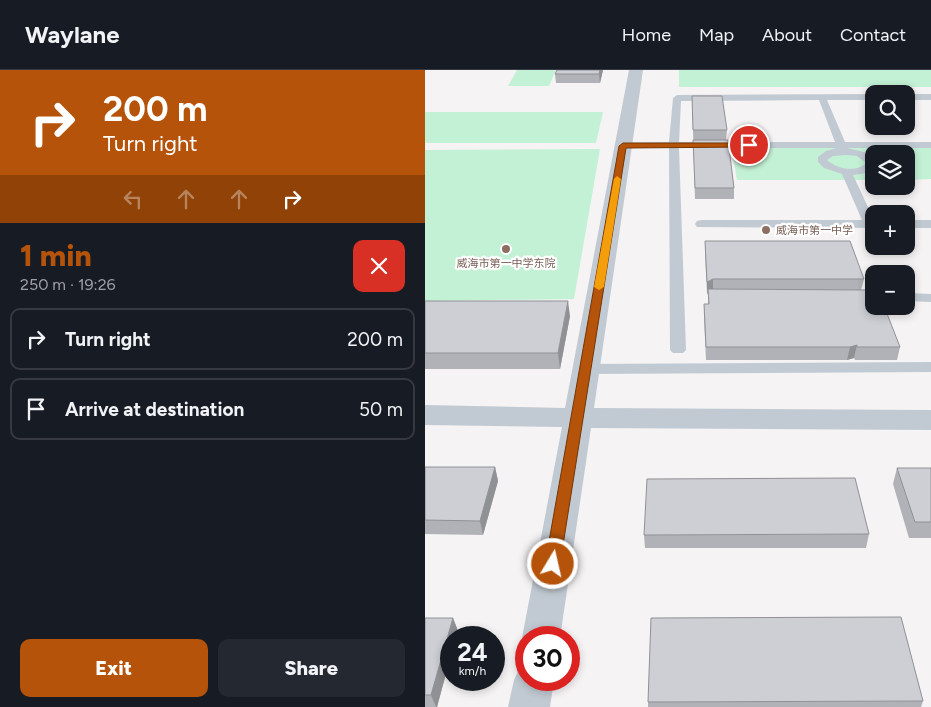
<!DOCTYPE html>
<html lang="en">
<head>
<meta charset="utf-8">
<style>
  body { margin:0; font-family:Figtree,"Noto Sans SC",sans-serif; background:#242831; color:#f1f3f6; height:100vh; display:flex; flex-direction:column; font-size:19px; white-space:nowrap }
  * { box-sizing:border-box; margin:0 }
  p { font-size:16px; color:#9ea1a6 }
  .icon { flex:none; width:28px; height:28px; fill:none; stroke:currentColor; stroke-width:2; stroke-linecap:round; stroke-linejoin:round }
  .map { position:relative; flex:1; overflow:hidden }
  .details { display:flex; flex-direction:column; background:#171b24; width:425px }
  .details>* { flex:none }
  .banner { background:#b45309; color:#fff; overflow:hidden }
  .tools { position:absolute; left:440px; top:15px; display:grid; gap:10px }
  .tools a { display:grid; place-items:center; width:50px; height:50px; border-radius:10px; background:#171b24; box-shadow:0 2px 8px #0003; font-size:25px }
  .speed { position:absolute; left:15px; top:556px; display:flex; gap:10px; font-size:25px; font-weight:700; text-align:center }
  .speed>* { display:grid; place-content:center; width:65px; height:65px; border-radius:50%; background:#171b24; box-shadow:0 2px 8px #0003; line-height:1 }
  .speed small { font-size:12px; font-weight:400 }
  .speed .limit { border:8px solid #d22; background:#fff; color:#111 }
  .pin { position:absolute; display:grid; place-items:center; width:42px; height:42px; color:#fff; margin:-21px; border:2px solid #fff; border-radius:50%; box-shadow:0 1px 5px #0007 }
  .me { position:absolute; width:55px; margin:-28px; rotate:9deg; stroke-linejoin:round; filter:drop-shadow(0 0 4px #0008) }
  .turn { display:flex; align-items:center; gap:18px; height:105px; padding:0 20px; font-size:22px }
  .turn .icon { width:65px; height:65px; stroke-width:2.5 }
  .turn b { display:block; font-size:35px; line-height:42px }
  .lanes { display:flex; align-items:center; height:48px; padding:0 20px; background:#0003; justify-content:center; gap:25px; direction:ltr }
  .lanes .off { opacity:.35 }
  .round { display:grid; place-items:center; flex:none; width:52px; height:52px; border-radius:10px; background:#242831 }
  .headline { display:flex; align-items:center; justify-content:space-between; height:85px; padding:0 20px }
  h1 { font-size:30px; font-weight:800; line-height:38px; color:#b45309 }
  .button { display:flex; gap:10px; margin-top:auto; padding:10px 20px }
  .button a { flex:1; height:58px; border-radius:10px; background:#b45309; color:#fff; font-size:20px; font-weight:800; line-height:58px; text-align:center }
  .button a+a { background:#242831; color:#f1f3f6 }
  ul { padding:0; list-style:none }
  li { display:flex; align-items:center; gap:15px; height:62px; margin:0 10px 8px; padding:0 10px; border:2px solid #363941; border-radius:10px }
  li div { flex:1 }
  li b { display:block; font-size:19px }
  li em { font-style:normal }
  header { display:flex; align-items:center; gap:30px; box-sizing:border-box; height:70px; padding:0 25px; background:#171b24; border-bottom:1px solid #363941 }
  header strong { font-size:24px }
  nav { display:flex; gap:28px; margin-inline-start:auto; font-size:18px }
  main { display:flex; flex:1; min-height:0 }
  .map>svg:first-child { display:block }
  .green { fill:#c3f1d5 }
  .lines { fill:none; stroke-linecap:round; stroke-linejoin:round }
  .service { fill:#c1cad2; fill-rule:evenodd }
  .minor { fill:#c1cad2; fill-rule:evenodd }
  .wall { fill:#b0b2b7 }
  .shaded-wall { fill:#909195 }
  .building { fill:#cdcfd5; stroke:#909195 }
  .route { fill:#b45309; stroke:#753606 }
  .slow { fill:#f59e0b }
  .education-dot { fill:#8d6e63; stroke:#fff; stroke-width:2 }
  .labels { text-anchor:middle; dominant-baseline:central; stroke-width:4.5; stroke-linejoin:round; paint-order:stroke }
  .far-education-label { font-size:11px; fill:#785e54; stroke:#fff; text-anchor:start }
</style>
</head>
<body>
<header>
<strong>Waylane</strong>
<nav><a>Home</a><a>Map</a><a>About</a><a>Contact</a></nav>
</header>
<main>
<section class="details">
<div class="banner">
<div class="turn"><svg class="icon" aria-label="right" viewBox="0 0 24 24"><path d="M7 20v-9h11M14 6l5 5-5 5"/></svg><div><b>200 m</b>Turn right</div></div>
<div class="lanes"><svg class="icon off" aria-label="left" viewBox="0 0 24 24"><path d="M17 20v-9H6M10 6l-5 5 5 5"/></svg><svg class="icon off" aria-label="ahead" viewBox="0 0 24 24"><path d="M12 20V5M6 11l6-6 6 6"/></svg><svg class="icon off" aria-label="ahead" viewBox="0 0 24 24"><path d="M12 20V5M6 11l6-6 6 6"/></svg><svg class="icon" aria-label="right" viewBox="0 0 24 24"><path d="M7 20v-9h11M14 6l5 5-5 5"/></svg></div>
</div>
<div class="headline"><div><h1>1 min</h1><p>250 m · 19:26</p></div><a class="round" style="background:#d93025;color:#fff"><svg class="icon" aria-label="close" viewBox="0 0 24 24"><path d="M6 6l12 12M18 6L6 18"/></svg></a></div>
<ul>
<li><svg class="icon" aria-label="right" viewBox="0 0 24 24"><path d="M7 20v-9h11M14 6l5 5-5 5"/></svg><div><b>Turn right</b></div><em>200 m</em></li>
<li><svg class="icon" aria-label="arrive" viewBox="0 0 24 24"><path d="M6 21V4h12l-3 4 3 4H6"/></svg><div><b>Arrive at destination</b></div><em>50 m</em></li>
</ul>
<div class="button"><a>Exit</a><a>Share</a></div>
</section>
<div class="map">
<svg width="506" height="637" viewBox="0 0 506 637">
  <rect width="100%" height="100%" fill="#f5f3f3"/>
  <path class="green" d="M 92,0 L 131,0 L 124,16 L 83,16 Z
    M 254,0 L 506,0 L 506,17 L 254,17 Z
    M 0,42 L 178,42 L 171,73 L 0,73 Z
    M 306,77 L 506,78 L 506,109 L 481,110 L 481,84 L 449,84 L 449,110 L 312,110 Z
    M 175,79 L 149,229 L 0,231 L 0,80 Z"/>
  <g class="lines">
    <path class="service" d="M 449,24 L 449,30 L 402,30 L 420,72 L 506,72 L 506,78 L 422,78 L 439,82 L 449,89 C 449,102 439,104 428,105 L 449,150 L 449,158 L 272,157 L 270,154 L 272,151 L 276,150 L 437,150 L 417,104 L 399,98 L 393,92 L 393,87 L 401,81 L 412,78 L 254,78 L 261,280 L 258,283 L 248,283 L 245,280 L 244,78 L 198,78 L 193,75 L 195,73 L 244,72 L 248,28 L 252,25 ZM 394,30 L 410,72 L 254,72 L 256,31 ZM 421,85 L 432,86 L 441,93 C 431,103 412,99 402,90 L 408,86 Z
      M 481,24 L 506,24 L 506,30 L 481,30 Z
      M 481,150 L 506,150 L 506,158 L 481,158 Z
      M 423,223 L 449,223 L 449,231 L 418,230 L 416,227 Z
      M 481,223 L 506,224 L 506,232 L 481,231 Z
      M 506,292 L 506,302 L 160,304 L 154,302 L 152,299 L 154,296 L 160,294 Z"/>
    <path class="minor" d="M 204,0 L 218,0 L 169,338 L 506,340 L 506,360 L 166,358 L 135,568 L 101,568 L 101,578 L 97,568 L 137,357 L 0,355 L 0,335 L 140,338 Z
      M 101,594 L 101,610 L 129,610 L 125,637 L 83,637 L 89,610 L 95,597 Z"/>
  </g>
  <path class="wall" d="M 132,0 L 178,0 L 175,13 L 131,13 L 130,4 Z
    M 267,26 L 302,60 L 301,70 L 309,118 L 309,129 L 270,129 Z
    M 280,171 L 439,209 L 436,220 L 448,234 L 475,277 L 472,290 L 430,290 L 429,288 L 422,290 L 281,290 L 279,247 L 279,234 L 283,234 L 283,224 L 282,224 L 280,183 Z
    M 0,231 L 145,246 L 135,299 L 0,299 Z
    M 0,397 L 70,397 L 73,411 L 58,465 L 0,464 Z
    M 472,398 L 506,398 L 506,468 L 484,468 L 468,414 Z
    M 444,464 L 441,478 L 220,478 L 219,465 Z
    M 0,548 L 28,548 L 33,561 L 26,568 L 26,585 L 12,637 L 0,637 Z
    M 498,631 L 496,637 L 223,637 L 223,632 Z"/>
  <path class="shaded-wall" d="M 175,0 L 178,0 L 175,13 L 174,4 Z
    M 288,209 L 288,221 L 283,219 L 282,224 L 282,212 Z
    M 143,231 L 145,246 L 135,299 L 133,283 Z
    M 432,275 L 429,288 L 422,290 L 425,277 Z
    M 70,397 L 73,411 L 58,465 L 55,451 Z
    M 28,548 L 33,561 L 31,568 L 26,568 L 26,585 L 12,637 L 11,637 L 6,625 Z"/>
  <path class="building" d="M 132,0 L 175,0 L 174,4 L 130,4 Z
    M 267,26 L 297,26 L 302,60 L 268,60 Z
    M 268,70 L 303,70 L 309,118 L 270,118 Z
    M 280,171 L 425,171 L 439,209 L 288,209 L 282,212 Z
    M 283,219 L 443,220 L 448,234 L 449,234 L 449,236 L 459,236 L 475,277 L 432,277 L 432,275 L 425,277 L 281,277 L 279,234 L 284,234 Z
    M 0,231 L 143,231 L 133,283 L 0,283 Z
    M 0,397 L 70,397 L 55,451 L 0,450 Z
    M 472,398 L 506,398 L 506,452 L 490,452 Z
    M 430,408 L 444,464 L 219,465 L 222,409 Z
    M 476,547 L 498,631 L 223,632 L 226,548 Z
    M 0,548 L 28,548 L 6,625 L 0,625 Z"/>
  <path class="route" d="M 198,73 L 324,73 L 328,75 L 324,77 L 201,78 L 135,494 L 133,499 L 128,500 L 123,499 L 120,494 L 194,76 Z"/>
  <path class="slow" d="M 192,106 L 196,109 L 179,217 L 174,220 L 169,217 L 189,109 Z"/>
  <g class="education-dot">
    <circle cx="341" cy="160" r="5"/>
    <circle cx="81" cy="179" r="5"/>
  </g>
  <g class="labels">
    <g class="far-education-label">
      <text x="351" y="160">威海市第一中学</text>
      <text x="81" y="193" text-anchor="middle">威海市第一中学东院</text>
    </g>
  </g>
</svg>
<div class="tools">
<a><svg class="icon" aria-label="search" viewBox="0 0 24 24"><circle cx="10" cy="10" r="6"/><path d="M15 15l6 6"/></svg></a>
<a><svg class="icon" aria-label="layers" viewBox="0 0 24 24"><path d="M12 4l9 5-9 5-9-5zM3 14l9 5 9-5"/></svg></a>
<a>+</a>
<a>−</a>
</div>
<div class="speed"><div>24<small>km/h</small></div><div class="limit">30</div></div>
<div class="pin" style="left:324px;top:75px;background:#d93025"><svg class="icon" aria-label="arrive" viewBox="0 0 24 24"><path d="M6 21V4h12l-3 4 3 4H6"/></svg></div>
<svg class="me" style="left:128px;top:494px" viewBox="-20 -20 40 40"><circle r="17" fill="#b45309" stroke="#fff" stroke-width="3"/><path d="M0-11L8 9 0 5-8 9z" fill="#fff"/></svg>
</div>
</main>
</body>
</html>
